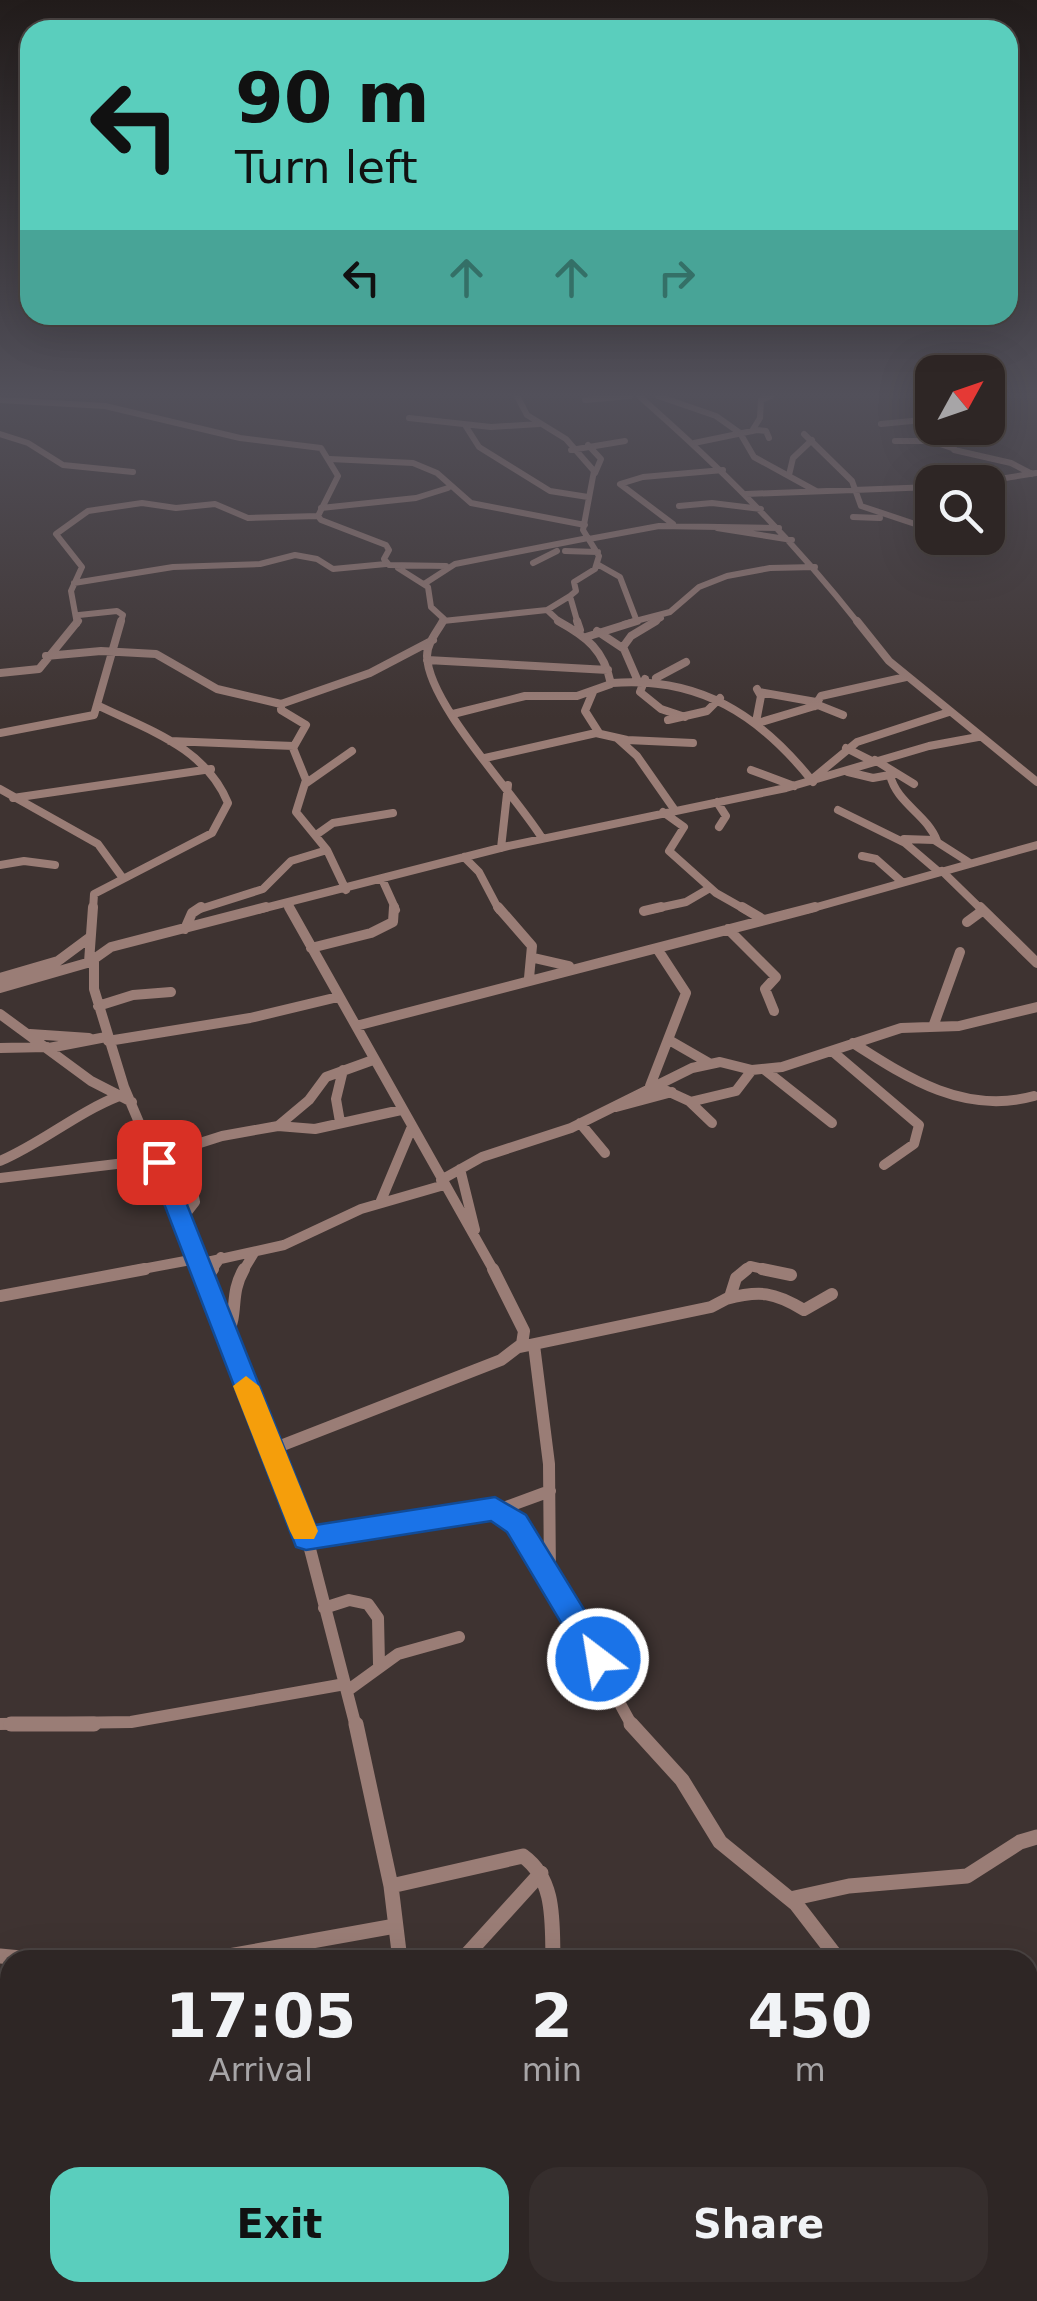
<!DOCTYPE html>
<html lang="en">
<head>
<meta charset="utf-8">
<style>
  body { margin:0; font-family:"DejaVu Sans",sans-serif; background:#362e2d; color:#f1f3f6; height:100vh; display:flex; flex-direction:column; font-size:38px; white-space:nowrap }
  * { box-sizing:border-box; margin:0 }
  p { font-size:32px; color:#a7a5a7 }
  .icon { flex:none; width:55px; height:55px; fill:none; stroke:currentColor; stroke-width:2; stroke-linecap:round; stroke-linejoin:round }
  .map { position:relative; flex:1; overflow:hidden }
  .drawer { position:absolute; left:0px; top:1950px; width:1038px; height:352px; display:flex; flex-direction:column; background:#2e2625; border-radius:30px 30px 0 0; box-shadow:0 10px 40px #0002,0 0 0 2px #494342 }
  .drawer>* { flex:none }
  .top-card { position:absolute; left:20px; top:20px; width:998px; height:305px; border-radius:30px; box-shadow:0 10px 40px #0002,0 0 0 2px #494342; background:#5acebd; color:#111; overflow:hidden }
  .needle { width:65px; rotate:50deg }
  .controls { position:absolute; left:915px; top:355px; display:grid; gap:20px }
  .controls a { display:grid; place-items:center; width:90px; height:90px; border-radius:20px; background:#2e2625; box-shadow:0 10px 40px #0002,0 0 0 2px #494342; font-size:50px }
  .pin { position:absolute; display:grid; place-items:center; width:85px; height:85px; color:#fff; margin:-42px; border-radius:20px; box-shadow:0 5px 15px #0006 }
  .me { position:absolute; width:110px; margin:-55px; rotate:329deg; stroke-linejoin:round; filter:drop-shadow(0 0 8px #0008) }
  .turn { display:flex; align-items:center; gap:35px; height:210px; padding:0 50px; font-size:45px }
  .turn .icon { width:130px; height:130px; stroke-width:2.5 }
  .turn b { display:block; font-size:70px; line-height:85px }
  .lanes { display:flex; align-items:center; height:95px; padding:0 50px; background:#0003; justify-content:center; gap:50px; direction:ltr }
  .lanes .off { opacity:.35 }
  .eta { display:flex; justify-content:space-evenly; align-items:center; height:170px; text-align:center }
  .eta b { font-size:60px; font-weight:700; line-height:70px }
  .button { display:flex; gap:20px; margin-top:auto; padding:20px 50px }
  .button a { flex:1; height:115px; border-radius:30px; background:#5acebd; color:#111; font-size:40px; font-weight:700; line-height:115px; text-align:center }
  .button a+a { background:#362e2d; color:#f1f3f6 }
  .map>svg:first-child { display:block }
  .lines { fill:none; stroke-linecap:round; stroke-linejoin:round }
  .minor-far4 { stroke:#9a7d76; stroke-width:6 }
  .minor-far3 { stroke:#9a7d76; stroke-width:8 }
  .minor-far2 { stroke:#9a7d76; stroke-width:10 }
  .minor-far1 { stroke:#9a7d76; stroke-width:12 }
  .minor { stroke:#9a7d76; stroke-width:15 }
  .route { fill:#1a73e8; stroke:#114b97; stroke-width:2.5 }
  .slow { fill:#f59e0b }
</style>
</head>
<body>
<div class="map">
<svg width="1037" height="2301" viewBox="0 0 1037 2301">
  <rect width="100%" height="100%" fill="#3e3331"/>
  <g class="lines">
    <path class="minor-far4" d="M 517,396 L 527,415 L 566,439 L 594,471 L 583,530 L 599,556 L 595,569 L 574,582 L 576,591 L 570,596 L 578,624
      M 639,396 C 721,468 791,538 859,624
      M 658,396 L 716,416 L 740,433 L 754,457 L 816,491
      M 921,396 L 932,411
      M 0,400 L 105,406 L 240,438 L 321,448 L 338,476 L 318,516 L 321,520 L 386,545 L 389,550 L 384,559 L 389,565 L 446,566
      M 585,400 L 630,396
      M 409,418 L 491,427 L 539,424
      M 881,424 L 932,419
      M 465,425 L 479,447 L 550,491 L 588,497
      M 952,428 L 954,450 L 1011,463 L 1032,474
      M 752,431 L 760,418 L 761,400 L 771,396
      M 0,434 L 28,443 L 63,465 L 133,472
      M 804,434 L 852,481 L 861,506 L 918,525
      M 895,441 L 931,441 L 952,448
      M 694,443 L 757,430 L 766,431 L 769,438
      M 588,445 L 601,459 L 595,473
      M 571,450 L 625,441
      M 330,459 L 413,463 L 437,473 L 471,503 L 585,525
      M 789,475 L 793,458 L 812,440
      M 981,482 L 1036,473
      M 746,494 L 932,487
      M 679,506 L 712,503 L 761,509
      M 321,508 L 416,498 L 448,488
      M 853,517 L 880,518
      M 673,524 L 620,484 L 643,477 L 723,470
      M 717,528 L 792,540
      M 589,539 L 659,526 L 779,528
      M 565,551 L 598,552
      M 533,563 L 557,551
      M 597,564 L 620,577 L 636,619
      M 398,568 L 428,587 L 431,607 L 444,619 L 442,624
      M 74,583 L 173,567 L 260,564 L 295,555 L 317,559 L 333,569 L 386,564
      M 424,584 L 455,564 L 588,538
      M 547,610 L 562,624
      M 79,615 L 117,611 L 123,615 L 120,624
      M 443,621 L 547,610 L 570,596
      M 77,624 L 71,591 L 82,567 L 56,534 L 88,511 L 142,503 L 176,508 L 215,504 L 248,518 L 318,516
      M 624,624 L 670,612 L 699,587 L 727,576 L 770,568 L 815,567
      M 651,624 L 661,618"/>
    <path class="minor-far3" d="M 443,621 C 437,632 427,643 427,656 C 428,704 515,794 542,838
      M 577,621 L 580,630
      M 857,621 L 889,661 L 1037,782
      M 597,631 L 624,649 L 637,679
      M 586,637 L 637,621
      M 623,647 L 631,636 L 656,621
      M 46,656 L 101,651 L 156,654 L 217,689 L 281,704
      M 427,660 L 608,670
      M 0,673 L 39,669 L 78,621
      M 656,678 L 686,662
      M 645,679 L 640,692 L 661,709 L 685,717
      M 612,683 C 699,676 760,715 813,782
      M 593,692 L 585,711 L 599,733
      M 759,692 L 816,702
      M 815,706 L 821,696 L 906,677
      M 453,714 L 525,696 L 577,696 L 611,684 C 604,650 587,637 558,621
      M 668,720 L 707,711 L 720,698
      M 756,722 L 761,696 L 757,689
      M 758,723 L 818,705 L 843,715
      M 0,733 L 94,715 L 121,621
      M 617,738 L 637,756 L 674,809
      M 170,741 L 294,746
      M 846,748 L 872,761
      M 485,758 L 596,733 L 627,740 L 693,743
      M 875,760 L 914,784
      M 751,770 L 794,786
      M 848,772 L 873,778 L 895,774
      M 890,775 C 897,804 927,814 937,841
      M 811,780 L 857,742 L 949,712
      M 305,784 L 352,751
      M 0,789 L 98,844 L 122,877
      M 13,798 L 211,769
      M 717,802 L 726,816 L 719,827
      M 838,810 L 905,843 L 939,872
      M 663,812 L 684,827 L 669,851 L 716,893 L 746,910
      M 316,835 L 333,823 L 393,813
      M 904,839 L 934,840 L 970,863
      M 501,848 L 508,785
      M 862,856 L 876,859 L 902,882
      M 464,857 L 479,872 L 499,910
      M 0,865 L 24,861 L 55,865
      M 942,871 L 982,910
      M 382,879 L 396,910
      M 346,890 L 327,850 L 296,812 L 306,780 L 293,748 L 306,725 L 281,710 L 281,704 L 370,673 L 433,640
      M 288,905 L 291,910
      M 93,910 L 94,894 L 212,833 L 228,803 C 205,747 148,730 97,705
      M 197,910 L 263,889 L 291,861 L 327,850
      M 257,910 L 508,846 L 786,788 L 929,746 L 978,737
      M 649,910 L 686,902 L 710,888
      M 806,910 L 1037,845"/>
    <path class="minor-far2" d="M 289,907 L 494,1271
      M 498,907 L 532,946 L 529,978
      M 742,907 L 762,919
      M 980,907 L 1037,963
      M 644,911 L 661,907
      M 967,922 L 982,911
      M 185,929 L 192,913 L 201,907
      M 728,929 L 776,977 L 765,989 L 774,1011
      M 311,948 L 371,933 L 393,922 L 394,907
      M 534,958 L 569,966
      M 89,962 L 93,907
      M 0,978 L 58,961 L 89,938
      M 0,988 L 94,961
      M 98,1006 L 133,995 L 171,992
      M 0,1014 L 91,1081 L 132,1102
      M 934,1024 L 960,952
      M 356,1026 L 815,907
      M 30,1034 L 89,1038
      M 669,1040 L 709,1063
      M 108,1041 L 250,1018 L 338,997
      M 853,1043 C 909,1079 965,1115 1034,1096
      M 0,1048 L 47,1047
      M 49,1048 L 106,1037
      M 832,1051 L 919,1125 L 914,1144 L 884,1165
      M 765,1070 L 832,1123
      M 654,1085 L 689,1101 L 712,1123
      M 650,1086 L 686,993 L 658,950
      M 690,1102 L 736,1091 L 752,1070
      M 616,1107 L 672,1092
      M 340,1122 L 336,1099 L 343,1070
      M 580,1123 L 605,1153
      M 278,1126 L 309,1100 L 326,1077 L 373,1060
      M 0,1161 C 42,1143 76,1113 119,1096
      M 159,1162 L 178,1150 L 222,1136 L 278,1126 L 315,1129 L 401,1110
      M 460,1169 L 475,1230
      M 0,1178 L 158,1159
      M 441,1180 L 482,1157 L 571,1128 L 692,1068 L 720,1062 L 752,1070 L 782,1067 L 901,1028 L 959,1026 L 1037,1007
      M 380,1203 L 411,1129
      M 181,1220 L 195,1202 L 184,1148
      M 198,1264 L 284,1245 L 361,1209 L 444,1185
      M 132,1271 L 196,1259
      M 202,1271 L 124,1087 L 94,989 L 94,959 L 111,947 L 266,907
      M 211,1271 L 221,1257
      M 243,1271 L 254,1253
      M 744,1271 L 750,1266 L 773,1271"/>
    <path class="minor-far1" d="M 201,1269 L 310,1549 L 356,1727
      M 762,1269 L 791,1275
      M 205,1280 L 213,1269
      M 0,1296 L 145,1269
      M 726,1299 C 760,1290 774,1292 804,1310 L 832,1294
      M 227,1336 C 239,1310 229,1295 244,1269
      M 534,1345 L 549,1464 L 550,1578
      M 520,1347 L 711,1307 L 730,1297 L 736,1278 L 747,1269
      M 270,1450 L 501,1360 L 522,1344 L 524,1331 L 493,1269
      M 498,1510 L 550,1491
      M 306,1538 L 495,1509 C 554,1551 595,1664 633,1727
      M 324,1608 L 349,1600 L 368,1604 L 378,1618 L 379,1664
      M 347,1691 L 398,1654 L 459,1637
      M 0,1724 L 131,1722 L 345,1684"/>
    <path class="minor" d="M 11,1724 L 94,1724
      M 356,1724 L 391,1886 L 400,1960
      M 631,1724 L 682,1780 L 720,1842 L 796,1904 L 839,1960
      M 391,1886 L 523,1856 C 556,1880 552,1923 553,1960
      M 790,1899 L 849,1886 L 967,1876 L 1020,1842 L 1037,1837
      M 0,1956 L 42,1960
      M 85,1960 L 229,1956 L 395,1926
      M 462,1960 L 541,1873
      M 1028,2139 L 1037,2138
      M 1028,2167 L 1037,2171
      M 0,2192 L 10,2193
      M 76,2301 L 78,2292
      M 399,2301 L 400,2292
      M 423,2301 L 427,2292"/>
  </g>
  <linearGradient id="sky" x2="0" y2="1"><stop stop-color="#221c1b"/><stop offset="0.55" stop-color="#52505a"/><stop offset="1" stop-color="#52505a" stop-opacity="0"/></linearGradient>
  <rect width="1037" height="718" fill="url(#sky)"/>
  <path class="route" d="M 159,1154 L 170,1162 L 315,1525 L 495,1497 L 526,1515 L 609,1650 L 613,1659 L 609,1668 L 598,1672 L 588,1668 L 507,1532 L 491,1521 L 306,1550 L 296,1547 L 148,1162 Z"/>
  <path class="slow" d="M 246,1376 L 259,1386 L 318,1531 L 314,1539 L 294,1539 L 290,1531 L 233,1386 Z"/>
</svg>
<div class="controls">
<a><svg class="needle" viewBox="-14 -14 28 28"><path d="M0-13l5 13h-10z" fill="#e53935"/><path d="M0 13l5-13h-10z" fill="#a7a5a7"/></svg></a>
<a><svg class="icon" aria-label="search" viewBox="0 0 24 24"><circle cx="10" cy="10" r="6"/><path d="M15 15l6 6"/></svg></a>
</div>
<div class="pin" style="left:159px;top:1162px;background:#d93025"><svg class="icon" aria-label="arrive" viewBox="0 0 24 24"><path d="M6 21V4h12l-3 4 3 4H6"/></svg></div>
<svg class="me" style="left:598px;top:1659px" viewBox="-20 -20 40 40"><circle r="17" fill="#1a73e8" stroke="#fff" stroke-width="3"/><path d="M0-11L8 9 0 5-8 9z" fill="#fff"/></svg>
<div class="top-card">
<div class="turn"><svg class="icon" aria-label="left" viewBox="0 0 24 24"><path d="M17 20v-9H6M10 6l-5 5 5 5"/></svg><div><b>90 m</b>Turn left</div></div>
<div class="lanes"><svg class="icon" aria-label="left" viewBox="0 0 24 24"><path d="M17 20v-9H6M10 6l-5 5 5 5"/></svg><svg class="icon off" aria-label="ahead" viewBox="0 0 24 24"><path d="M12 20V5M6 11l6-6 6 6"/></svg><svg class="icon off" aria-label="ahead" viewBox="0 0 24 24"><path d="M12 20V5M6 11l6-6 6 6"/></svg><svg class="icon off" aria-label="right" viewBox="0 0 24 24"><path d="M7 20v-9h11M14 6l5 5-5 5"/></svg></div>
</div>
<section class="drawer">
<div class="eta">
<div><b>17:05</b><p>Arrival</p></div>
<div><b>2</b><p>min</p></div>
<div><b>450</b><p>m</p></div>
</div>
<div class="button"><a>Exit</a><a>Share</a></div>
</section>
</div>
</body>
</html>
